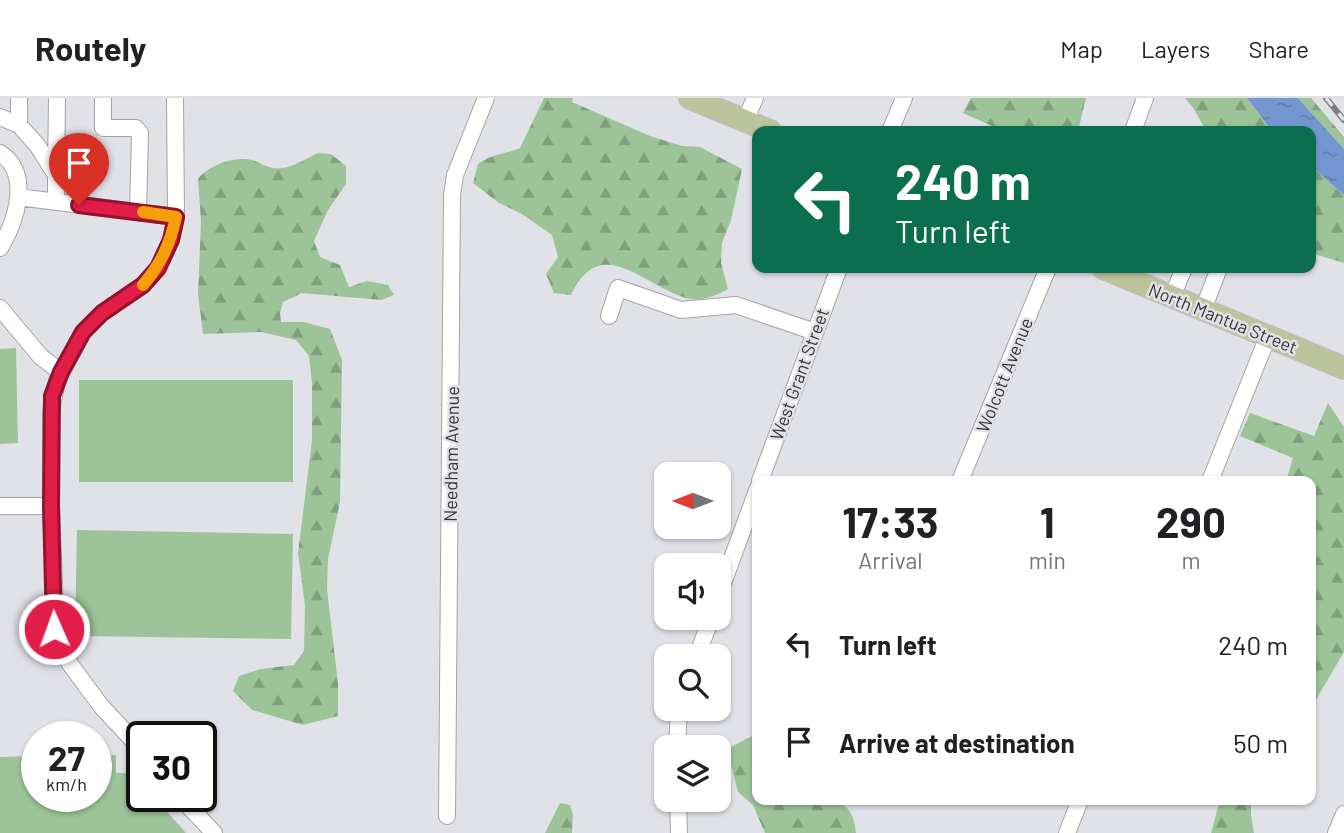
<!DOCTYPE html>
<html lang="en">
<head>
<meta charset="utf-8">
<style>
  body { margin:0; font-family:Barlow,sans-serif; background:#f6f6f6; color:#202124; height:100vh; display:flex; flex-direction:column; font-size:26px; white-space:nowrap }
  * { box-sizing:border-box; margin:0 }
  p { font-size:23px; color:#757577 }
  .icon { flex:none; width:38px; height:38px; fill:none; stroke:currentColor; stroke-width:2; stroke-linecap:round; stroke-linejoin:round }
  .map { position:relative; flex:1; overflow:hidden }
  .sheet { position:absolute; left:752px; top:378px; width:564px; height:329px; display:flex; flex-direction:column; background:#fff; border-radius:14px; box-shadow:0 2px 5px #0004 }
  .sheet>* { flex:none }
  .top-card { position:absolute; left:752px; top:28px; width:564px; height:147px; border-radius:14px; box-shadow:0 2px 5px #0004; background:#0b6e4f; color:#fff; overflow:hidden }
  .needle { width:46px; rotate:270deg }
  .controls { position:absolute; left:654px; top:364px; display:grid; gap:14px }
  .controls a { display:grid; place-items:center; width:77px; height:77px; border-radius:14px; background:#fff; box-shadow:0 2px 5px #0004; font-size:35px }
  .speed { position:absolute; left:21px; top:623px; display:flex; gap:14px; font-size:35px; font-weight:700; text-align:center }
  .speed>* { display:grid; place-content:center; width:91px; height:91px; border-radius:50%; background:#fff; box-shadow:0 2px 5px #0004; line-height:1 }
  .speed small { font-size:18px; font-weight:400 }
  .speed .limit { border:4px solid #111; border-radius:10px; background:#fff; color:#111 }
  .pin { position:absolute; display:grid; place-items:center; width:60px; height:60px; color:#fff; margin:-72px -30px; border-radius:50% 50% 50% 0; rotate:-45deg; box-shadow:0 0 7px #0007 }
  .pin .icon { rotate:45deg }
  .me { position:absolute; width:77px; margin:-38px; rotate:358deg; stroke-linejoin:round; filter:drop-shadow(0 0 5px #0008) }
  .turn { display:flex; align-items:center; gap:24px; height:147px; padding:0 28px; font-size:32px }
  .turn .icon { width:91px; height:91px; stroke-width:2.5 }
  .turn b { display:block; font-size:49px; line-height:60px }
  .eta { display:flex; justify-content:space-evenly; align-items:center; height:119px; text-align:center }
  .eta b { font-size:42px; font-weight:700; line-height:49px }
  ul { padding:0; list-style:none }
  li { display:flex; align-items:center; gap:21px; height:98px; padding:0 28px }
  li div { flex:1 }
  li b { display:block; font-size:26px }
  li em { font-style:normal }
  header { display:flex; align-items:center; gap:42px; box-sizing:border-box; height:98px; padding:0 35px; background:#fff; border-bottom:2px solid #e0e0e0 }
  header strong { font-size:33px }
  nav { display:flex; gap:38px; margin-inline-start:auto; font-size:24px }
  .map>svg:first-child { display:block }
  .forest { fill:url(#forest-firs) }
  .pitch { fill:#9cc498 }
  .water { fill:url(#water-ripples) }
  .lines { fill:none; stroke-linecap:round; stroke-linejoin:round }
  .minor-casing { stroke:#a3a3a9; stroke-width:18 }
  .major-casing { stroke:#bfbfbf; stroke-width:24 }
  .minor { stroke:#fff; stroke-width:16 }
  .major { stroke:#bcc49b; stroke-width:21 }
  .rail-casing { stroke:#7f7f83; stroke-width:6 }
  .rail { stroke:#e1e1e8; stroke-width:3.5; stroke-dasharray:10; stroke-linecap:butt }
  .route-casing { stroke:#92132f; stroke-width:18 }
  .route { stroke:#e11d48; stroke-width:12 }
  .slow { stroke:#f59e0b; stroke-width:12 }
  .labels { text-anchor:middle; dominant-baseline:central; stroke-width:5; stroke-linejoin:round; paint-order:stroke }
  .street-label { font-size:18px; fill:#363638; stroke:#e1e1e8 }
</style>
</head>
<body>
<header>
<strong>Routely</strong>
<nav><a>Map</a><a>Layers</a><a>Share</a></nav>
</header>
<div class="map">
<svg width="1344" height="735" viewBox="0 0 1344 735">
  <defs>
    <pattern id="forest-firs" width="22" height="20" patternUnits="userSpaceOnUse" patternTransform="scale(1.75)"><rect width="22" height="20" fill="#9cc498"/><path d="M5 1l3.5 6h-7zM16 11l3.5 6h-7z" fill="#80a07d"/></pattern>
    <pattern id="water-ripples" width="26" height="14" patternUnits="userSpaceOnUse" patternTransform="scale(1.75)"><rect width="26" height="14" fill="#7497d1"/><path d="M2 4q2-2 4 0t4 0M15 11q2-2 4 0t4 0" fill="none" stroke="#607cab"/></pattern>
  </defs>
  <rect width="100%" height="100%" fill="#e1e1e8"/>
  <path class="forest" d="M 544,0 L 573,0 L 572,4 L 650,38 L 682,48 L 700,49 L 742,71 L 731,122 L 722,145 L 721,165 L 728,191 C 715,198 701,204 686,200 C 642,187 601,134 571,197 L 554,195 L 546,176 L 558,159 L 552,137 L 522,116 L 499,105 L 473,85 L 478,66 C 491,56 506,56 520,50 Z
    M 971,0 L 1086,0 L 1078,33 L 1003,33 L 963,15 Z
    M 1185,0 L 1247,0 L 1272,33 L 1206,33 L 1194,11 Z
    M 1298,0 L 1311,0 L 1344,39 L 1344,51 Z
    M 318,55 L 331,56 L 346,68 L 346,86 L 328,112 L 314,143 L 320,159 L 340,167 L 349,189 L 367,183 L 388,187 L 394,197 L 381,202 L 302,195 L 283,204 L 280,215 L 281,224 L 304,224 L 330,231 L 342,262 L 340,404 L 328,461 L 327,491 L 338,586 L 338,618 L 303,627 L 252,612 L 233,593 L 239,578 L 261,571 L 294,567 L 304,553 L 305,507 L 298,455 L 312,342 L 312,285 L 309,258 L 296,242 L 261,234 L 203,236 L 198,196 L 201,123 L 198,81 C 209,67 234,58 252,62 C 263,66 270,72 283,70 C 295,68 307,60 318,55 Z
    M 1311,68 L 1344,97 L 1344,165 L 1311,155 Z
    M 1328,305 L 1344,329 L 1344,554 L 1311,610 L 1311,383 L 1286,383 L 1293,360 L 1240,338 L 1250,315 L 1314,338 Z
    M 758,635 L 758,702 L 836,702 C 851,710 854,719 856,735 L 765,735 L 753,707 L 738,694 L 727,651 Z
    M 1220,702 L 1251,702 L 1251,717 L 1254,735 L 1211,735 Z
    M 560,705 L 570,707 L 573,717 L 572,735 L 545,735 Z"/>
  <path class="pitch" d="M 16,250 L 18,345 L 0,346 L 0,251 Z
    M 79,282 L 293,282 L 293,384 L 79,384 Z
    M 77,432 L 293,436 L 291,541 L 75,538 Z
    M 96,657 L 116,657 L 116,675 L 133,675 L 142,685 L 142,698 L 153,698 L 186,735 L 0,735 L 0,659 L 37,658 L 37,698 L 96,698 Z"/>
  <path class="water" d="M 1247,0 L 1298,0 L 1344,51 L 1344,97 L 1311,68 L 1311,33 L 1272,33 Z"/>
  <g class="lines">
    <defs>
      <path id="minor" d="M 103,0 L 103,30 L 136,30 L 140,35 L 138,114
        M 0,19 L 19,27 L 19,0
        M 745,23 L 755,0
        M 19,27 L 37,47 L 56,77 L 56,104
        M 890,33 L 904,0
        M 1133,33 L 1145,0
        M 0,55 C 32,75 16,124 0,150
        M 56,77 L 57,0
        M 18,99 L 176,119
        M 1172,199 L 1184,170
        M 0,210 L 41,259 L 61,274
        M 1203,212 L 1219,170
        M 609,218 L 618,190 L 681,212 L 736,207 L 815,234
        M 760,383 L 839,170
        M 960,383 L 1048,170
        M 1210,383 L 1268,238
        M 0,408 L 51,408
        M 719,496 L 758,390
        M 697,558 L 711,520
        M 677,649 L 679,611
        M 142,652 L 101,608 L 70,566 L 56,537 L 51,408 L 51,313 L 57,283 L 83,234 L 102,215 L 143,187 L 158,170 L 171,142 L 176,119 L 175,0
        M 179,698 L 214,735
        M 678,702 L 679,735
        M 447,718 L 452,97 L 455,77 L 486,0
        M 1067,735 L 1080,702
        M 1336,735 L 1344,716"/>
      <path id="major" d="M 690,0 L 770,33
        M 1103,170 L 1344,270"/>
    </defs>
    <use href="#minor" class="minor-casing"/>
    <use href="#major" class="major-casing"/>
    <use href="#minor" class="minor"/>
    <use href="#major" class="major"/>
    <defs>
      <path id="rail" d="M 1326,0 L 1344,22"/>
    </defs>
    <use href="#rail" class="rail-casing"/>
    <use href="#rail" class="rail"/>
  </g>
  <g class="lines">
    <defs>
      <path id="route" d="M 54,531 L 51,408 L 52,298 L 61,274 L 83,234 L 102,215 L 143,187 L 158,170 L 171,142 L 176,119 L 79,107"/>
    </defs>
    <use href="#route" class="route-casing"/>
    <use href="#route" class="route"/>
    <path class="slow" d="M 143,114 L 176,119 C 170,146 161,166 143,187"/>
  </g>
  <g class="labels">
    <g class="street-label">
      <text transform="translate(1223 220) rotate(22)">North Mantua Street</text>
      <text transform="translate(799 276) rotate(-70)">West Grant Street</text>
      <text transform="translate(1004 277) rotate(-68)">Wolcott Avenue</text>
      <text transform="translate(451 356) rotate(-89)">Needham Avenue</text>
    </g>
  </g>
</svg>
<div class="controls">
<a><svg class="needle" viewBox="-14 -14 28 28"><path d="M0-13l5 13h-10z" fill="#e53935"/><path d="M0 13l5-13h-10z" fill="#757577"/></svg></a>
<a><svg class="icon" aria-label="sound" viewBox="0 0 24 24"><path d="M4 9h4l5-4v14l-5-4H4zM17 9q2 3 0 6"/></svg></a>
<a><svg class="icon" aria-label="search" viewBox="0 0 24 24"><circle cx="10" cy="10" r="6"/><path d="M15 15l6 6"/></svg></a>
<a><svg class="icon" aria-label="layers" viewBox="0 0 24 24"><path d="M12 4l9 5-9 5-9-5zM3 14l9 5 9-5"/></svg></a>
</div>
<div class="speed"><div>27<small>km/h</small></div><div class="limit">30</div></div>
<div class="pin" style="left:79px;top:107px;background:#d93025"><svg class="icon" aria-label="arrive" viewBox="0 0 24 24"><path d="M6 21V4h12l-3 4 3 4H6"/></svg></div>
<svg class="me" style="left:54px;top:531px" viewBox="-20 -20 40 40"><circle r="17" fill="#e11d48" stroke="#fff" stroke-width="3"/><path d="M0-11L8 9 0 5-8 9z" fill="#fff"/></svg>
<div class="top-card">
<div class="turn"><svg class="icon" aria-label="left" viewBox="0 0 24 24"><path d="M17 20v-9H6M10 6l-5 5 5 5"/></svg><div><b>240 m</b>Turn left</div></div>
</div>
<section class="sheet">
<div class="eta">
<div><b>17:33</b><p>Arrival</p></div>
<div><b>1</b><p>min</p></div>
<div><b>290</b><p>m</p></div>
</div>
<ul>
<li><svg class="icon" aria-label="left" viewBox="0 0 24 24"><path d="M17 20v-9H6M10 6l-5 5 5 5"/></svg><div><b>Turn left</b></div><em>240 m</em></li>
<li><svg class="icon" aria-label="arrive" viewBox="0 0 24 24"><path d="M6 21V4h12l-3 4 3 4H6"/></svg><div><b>Arrive at destination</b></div><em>50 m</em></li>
</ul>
</section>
</div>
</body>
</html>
